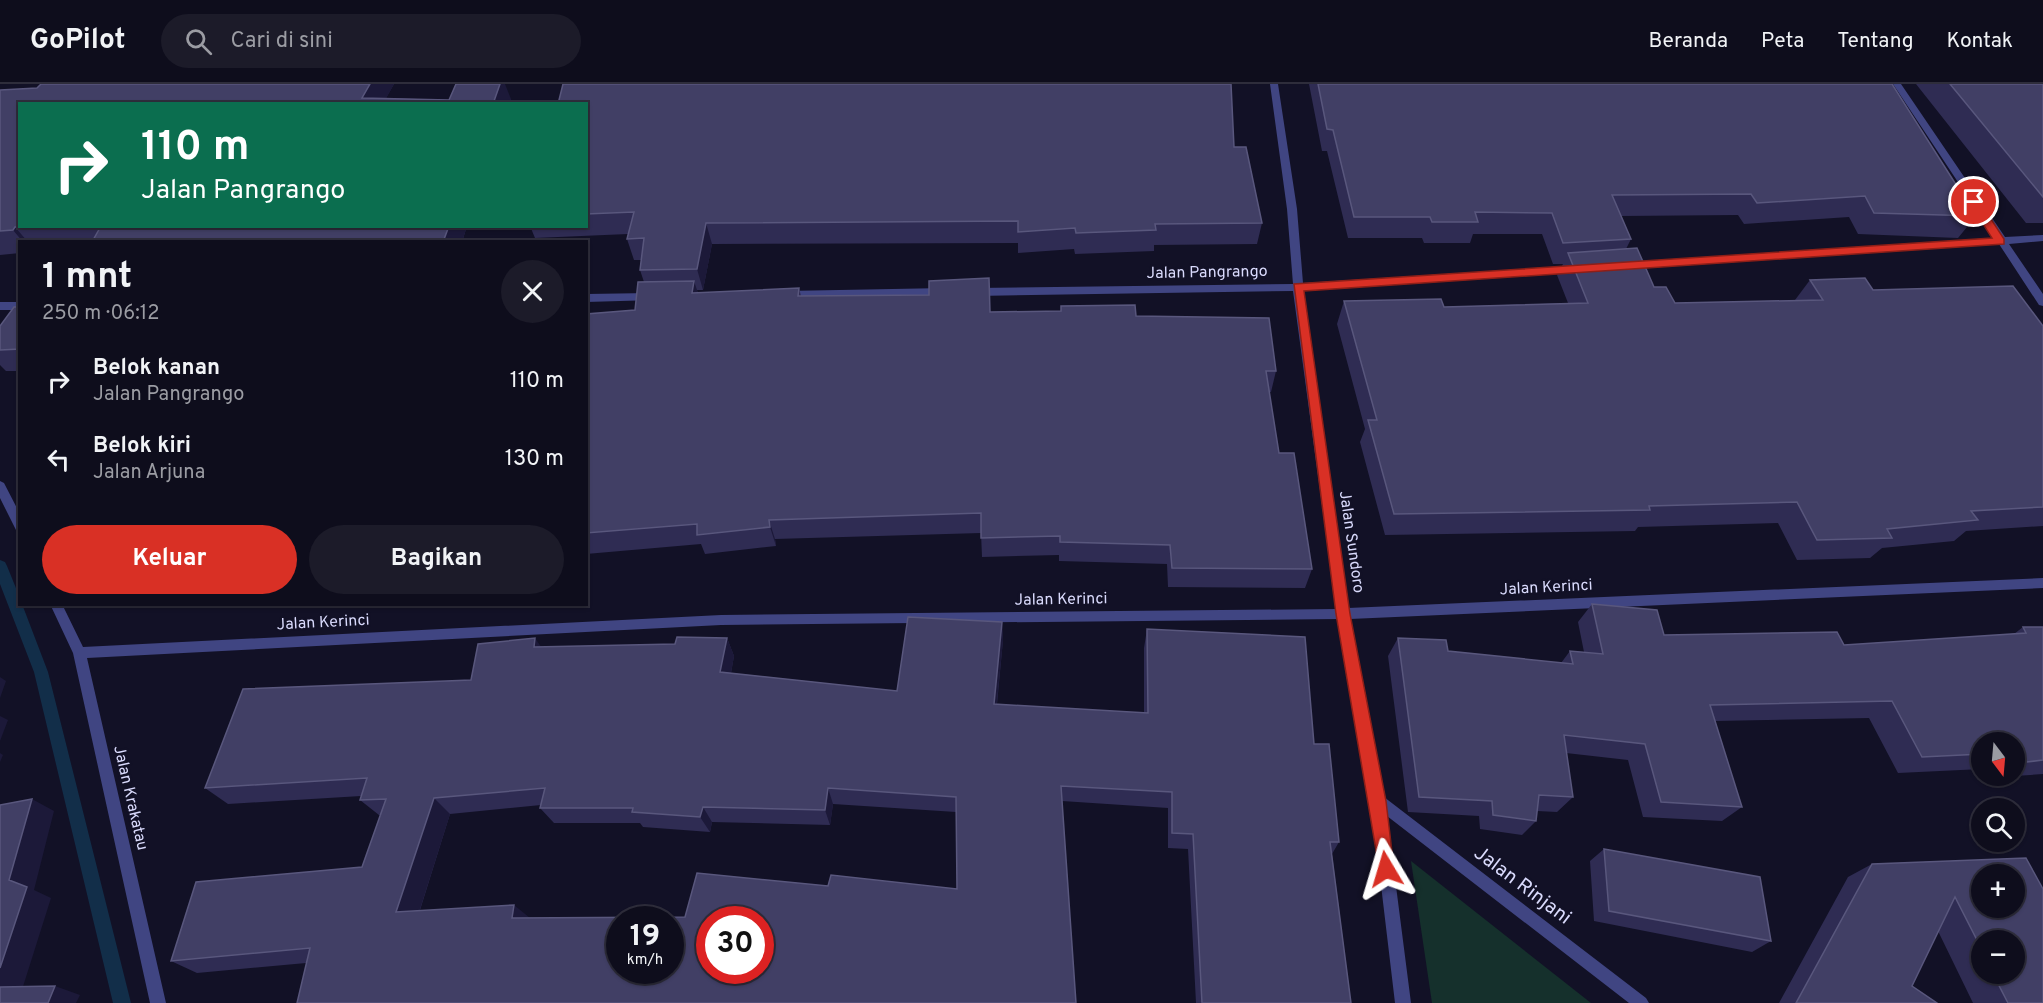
<!DOCTYPE html>
<html lang="id">
<head>
<meta charset="utf-8">
<style>
  body { margin:0; font-family:Overpass,sans-serif; background:#1c1b29; color:#f1f3f6; height:100vh; display:flex; flex-direction:column; font-size:22px; white-space:nowrap }
  * { box-sizing:border-box; margin:0 }
  p { font-size:20px; color:#9b9ca3 }
  .icon { flex:none; width:33px; height:33px; fill:none; stroke:currentColor; stroke-width:2; stroke-linecap:round; stroke-linejoin:round }
  .map { position:relative; flex:1; overflow:hidden }
  .panel { position:absolute; left:18px; top:156px; width:570px; height:366px; display:flex; flex-direction:column; background:#0e0d1c; border-radius:0px; box-shadow:0 2px 4px #0004,0 0 0 2px #2e2d3b }
  .panel>* { flex:none }
  .hud { position:absolute; left:18px; top:18px; width:570px; height:126px; border-radius:0px; box-shadow:0 2px 4px #0004,0 0 0 2px #2e2d3b; background:#0b6e4f; color:#fff; overflow:hidden }
  .needle { width:39px; rotate:164deg }
  .controls { position:absolute; left:1971px; top:648px; display:grid; gap:12px }
  .controls a { display:grid; place-items:center; width:54px; height:54px; border-radius:50%; background:#0e0d1c; box-shadow:0 2px 4px #0004,0 0 0 2px #2e2d3b; font-size:30px }
  .speed { position:absolute; left:606px; top:822px; display:flex; gap:12px; font-size:30px; font-weight:700; text-align:center }
  .speed>* { display:grid; place-content:center; width:78px; height:78px; border-radius:50%; background:#0e0d1c; box-shadow:0 2px 4px #0004,0 0 0 2px #2e2d3b; line-height:1 }
  .speed small { font-size:15px; font-weight:400 }
  .speed .limit { border:9px solid #d22; background:#fff; color:#111 }
  .pin { position:absolute; display:grid; place-items:center; width:51px; height:51px; color:#fff; margin:-26px; border:3px solid #fff; border-radius:50%; box-shadow:0 2px 6px #0007 }
  .me { position:absolute; width:66px; margin:-33px; rotate:353deg; stroke-linejoin:round; filter:drop-shadow(0 0 4px #0008) }
  .turn { display:flex; align-items:center; gap:21px; height:126px; padding:0 24px; font-size:27px }
  .turn .icon { width:78px; height:78px; stroke-width:2.5 }
  .turn b { display:block; font-size:42px; line-height:51px }
  .round { display:grid; place-items:center; flex:none; width:63px; height:63px; border-radius:32px; background:#1c1b29 }
  .summary { display:flex; align-items:center; justify-content:space-between; height:102px; padding:0 24px }
  h1 { font-size:36px; font-weight:700; line-height:45px }
  .cta { display:flex; gap:12px; margin-top:auto; padding:12px 24px }
  .cta a { flex:1; height:69px; border-radius:36px; background:#d93025; color:#fff; font-size:24px; font-weight:700; line-height:69px; text-align:center }
  .cta a+a { background:#1c1b29; color:#f1f3f6 }
  ul { padding:0; list-style:none }
  li { display:flex; align-items:center; gap:18px; height:78px; padding:0 24px }
  li div { flex:1 }
  li b { display:block; font-size:22px }
  li em { font-style:normal }
  header { display:flex; align-items:center; gap:36px; box-sizing:border-box; height:84px; padding:0 30px; background:#0e0d1c; border-bottom:2px solid #2e2d3b }
  header strong { font-size:28px }
  nav { display:flex; gap:33px; margin-inline-start:auto; font-size:21px }
  .search { width:420px; height:54px; background:#1c1b29; display:flex; align-items:center; gap:15px; box-sizing:border-box; padding:0 21px; border-radius:33px; color:#9b9ca3; font-size:22px }
  .map>svg:first-child { display:block }
  .green { fill:#15302c }
  .lines { fill:none; stroke-linecap:round; stroke-linejoin:round }
  .stream { fill:#122e49; fill-rule:evenodd }
  .street { fill:#404582; fill-rule:evenodd }
  .wall { fill:#2f2c53; fill-rule:evenodd }
  .shaded-wall { fill:#1c1939 }
  .building { fill:#413f65; stroke:#59577d; stroke-width:1.5; fill-rule:evenodd }
  .route { fill:#d93025; stroke:#8d1f18; stroke-width:1.5 }
  .labels { text-anchor:middle; dominant-baseline:central; stroke-width:4.5; stroke-linejoin:round; paint-order:stroke }
  .street-label { font-size:16px; fill:#d9dafc; stroke:#121126 }
  .near-street-label { font-size:20px; fill:#d9dafc; stroke:#121126 }
</style>
</head>
<body>
<header>
<strong>GoPilot</strong>
<div class="search"><svg class="icon" aria-label="search" viewBox="0 0 24 24"><circle cx="10" cy="10" r="6"/><path d="M15 15l6 6"/></svg>Cari di sini</div>
<nav><a>Beranda</a><a>Peta</a><a>Tentang</a><a>Kontak</a></nav>
</header>
<div class="map">
<svg width="2043" height="919" viewBox="0 0 2043 919">
  <rect width="100%" height="100%" fill="#121126"/>
  <path class="green" d="M 1411,777 L 1591,919 L 1432,919 Z"/>
  <g class="lines">
    <path class="stream" d="M 0,476 L 5,478 L 7,482 L 20,514 L 20,520 L 22,520 L 48,588 L 131,919 L 113,919 L 34,588 L 0,500 Z"/>
    <path class="street" d="M 1270,0 L 1278,0 L 1297,125 L 1303,199 L 1575,182 L 1580,185 L 1575,188 L 1303,206 L 1348,524 L 2043,494 L 2043,504 L 1350,535 L 1384,713 L 1646,914 L 1649,919 L 1629,919 L 1387,732 L 1411,919 L 1395,919 L 1371,717 L 1338,535 L 721,541 L 87,574 L 166,919 L 150,919 L 73,569 L 50,520 L 62,520 L 83,563 L 721,531 L 1336,525 L 1293,207 L 975,212 L 970,208 L 975,204 L 1293,200 L 1287,125 Z
      M 1893,0 L 1901,0 L 2005,153 L 2043,151 L 2043,157 L 2009,160 L 2043,210 L 2043,222 L 2039,221 L 1999,160 L 1624,184 L 1623,182 L 1628,179 L 1995,154 Z
      M 945,204 L 950,208 L 945,212 L 786,215 L 781,211 L 786,207 Z
      M 651,209 L 656,213 L 655,216 L 586,218 L 586,210 Z
      M 0,218 L 20,218 L 20,226 L 0,226 Z
      M 0,397 L 4,399 L 20,430 L 20,448 L 16,446 L 0,414 Z"/>
  </g>
  <path class="wall" d="M 41,0 L 394,0 L 386,14 L 449,16 L 511,15 L 510,20 L 20,20 L 20,142 L 467,142 L 462,158 L 20,158 L 20,169 L 0,171 L 0,6 L 37,4 Z
    M 1309,0 L 1892,0 L 1976,132 L 1958,154 L 1858,150 L 1849,133 L 1744,140 L 1738,131 L 1621,132 L 1631,155 L 1626,165 L 1654,203 L 1675,219 L 1795,216 L 1810,196 L 1873,206 L 2043,242 L 2043,442 L 1966,447 L 1954,457 L 1882,464 L 1870,474 L 1797,476 L 1778,439 L 1638,443 L 1635,447 L 1385,451 L 1360,358 L 1365,345 L 1337,240 L 1344,217 L 1444,223 L 1568,219 L 1557,191 L 1563,180 L 1553,180 L 1542,150 L 1473,150 L 1470,159 L 1424,159 L 1422,154 L 1348,154 L 1327,67 L 1322,67 Z
    M 1916,0 L 2043,0 L 2043,139 L 2026,139 Z
    M 586,20 L 1234,63 L 1262,139 L 1257,160 L 1154,161 L 1154,167 L 1075,170 L 1074,165 L 1018,169 L 1018,159 L 712,160 L 703,206 L 697,206 L 698,209 L 799,204 L 801,212 L 990,228 L 1136,232 L 1276,287 L 1271,308 L 1269,308 L 1279,369 L 1312,485 L 1305,504 L 1168,503 L 1167,480 L 1059,477 L 1059,471 L 982,473 L 981,449 L 775,455 L 776,462 L 705,470 L 701,460 L 586,470 L 586,230 L 635,226 L 644,198 L 640,186 L 641,176 L 634,176 L 627,155 L 628,150 L 535,154 L 530,142 L 586,142 Z
    M 20,223 L 20,287 L 6,287 L 0,281 L 0,242 Z
    M 1592,520 L 1664,551 L 1844,561 L 2014,550 L 2023,543 L 2043,543 L 2043,690 L 2000,693 L 1998,692 L 2014,692 L 2014,658 L 1982,658 L 1982,685 L 1898,689 L 1869,634 L 1715,637 L 1742,723 L 1722,737 L 1643,733 L 1628,676 L 1566,669 L 1573,713 L 1557,728 L 1537,727 L 1536,737 L 1522,751 L 1480,745 L 1479,732 L 1408,728 L 1388,572 L 1398,554 L 1448,567 L 1561,579 L 1570,567 L 1584,568 L 1578,538 Z
    M 1002,538 L 1003,556 L 997,620 L 1144,629 L 1144,564 L 1147,545 L 1314,660 L 1339,758 L 1332,770 L 1351,919 L 1196,919 L 1188,765 L 1168,764 L 1168,724 L 1062,717 L 1076,919 L 306,879 L 197,889 L 171,877 L 362,783 L 381,731 L 379,731 L 360,716 L 361,712 L 228,720 L 205,704 L 471,596 L 541,563 L 675,560 L 727,554 L 734,572 L 731,589 L 897,607 ZM 833,720 L 956,728 L 957,805 L 828,802 L 685,833 L 530,834 L 420,826 L 450,730 L 541,721 L 540,724 L 554,739 L 640,739 L 643,743 L 710,748 L 712,738 L 830,741 Z
    M 1604,765 L 1771,857 L 1752,868 L 1594,837 L 1590,777 Z
    M 2026,774 L 2043,919 L 1973,919 L 1938,847 L 1912,902 L 1937,919 L 1779,919 L 1848,793 L 1872,780 ZM 1982,856 L 2014,890 L 1982,890 Z"/>
  <path class="shaded-wall" d="M 370,0 L 394,0 L 383,20 L 362,14 Z
    M 500,0 L 505,0 L 511,15 L 510,20 L 493,20 Z
    M 706,139 L 712,160 L 703,206 L 697,185 Z
    M 449,142 L 467,142 L 462,158 L 443,158 Z
    M 15,143 L 28,158 L 23,158 L 13,146 Z
    M 694,197 L 701,218 L 692,209 Z
    M 769,436 L 775,455 L 776,462 L 770,443 Z
    M 1002,538 L 1003,556 L 995,637 L 994,620 Z
    M 535,554 L 548,573 L 534,563 Z
    M 727,554 L 734,572 L 728,605 L 720,588 Z
    M 0,593 L 6,597 L 0,614 Z
    M 0,632 L 8,636 L 0,657 Z
    M 0,669 L 3,671 L 0,678 Z
    M 828,704 L 833,720 L 830,741 L 825,726 Z
    M 434,714 L 450,730 L 415,841 L 396,828 Z
    M 32,715 L 54,727 L 34,806 L 51,814 L 20,912 L 0,905 L 0,884 L 9,796 Z
    M 703,723 L 712,738 L 710,748 L 700,733 Z
    M 514,821 L 530,834 L 512,834 Z
    M 55,902 L 80,911 L 76,919 L 48,919 Z"/>
  <path class="building" d="M 41,0 L 370,0 L 362,14 L 449,16 L 456,0 L 500,0 L 493,20 L 20,20 L 20,142 L 31,142 L 15,143 L 13,146 L 0,147 L 0,6 L 37,4 Z
    M 563,0 L 1231,0 L 1234,63 L 1246,63 L 1262,139 L 1155,140 L 1156,146 L 1076,149 L 1075,144 L 1018,148 L 1018,137 L 706,139 L 697,185 L 640,186 L 644,154 L 627,155 L 634,128 L 586,130 L 586,20 L 558,20 Z
    M 1318,0 L 1892,0 L 1976,132 L 1874,129 L 1865,112 L 1757,119 L 1751,110 L 1612,111 L 1631,155 L 1563,159 L 1552,129 L 1475,128 L 1478,138 L 1432,138 L 1430,133 L 1354,133 L 1333,46 L 1327,45 Z
    M 1950,0 L 2043,0 L 2043,113 Z
    M 101,142 L 449,142 L 443,158 L 92,158 Z
    M 1637,164 L 1654,203 L 1666,203 L 1675,219 L 1823,216 L 1810,196 L 1865,194 L 1873,206 L 2013,202 L 2043,242 L 2043,423 L 1971,427 L 1978,436 L 1887,445 L 1892,454 L 1817,456 L 1797,418 L 1649,422 L 1650,426 L 1394,430 L 1368,336 L 1377,336 L 1344,217 L 1441,215 L 1444,223 L 1588,219 L 1568,169 Z
    M 989,194 L 990,228 L 1061,227 L 1061,222 L 1135,221 L 1136,232 L 1269,234 L 1276,287 L 1266,287 L 1279,369 L 1294,369 L 1312,485 L 1172,484 L 1170,461 L 1060,458 L 1060,452 L 981,454 L 981,429 L 769,436 L 770,443 L 697,451 L 697,440 L 586,449 L 586,230 L 635,226 L 638,198 L 694,197 L 692,209 L 799,204 L 798,212 L 929,211 L 929,197 Z
    M 14,223 L 20,223 L 20,265 L 0,266 L 0,242 Z
    M 1592,520 L 1657,526 L 1664,551 L 1837,548 L 1844,561 L 2026,549 L 2023,543 L 2043,543 L 2043,676 L 2027,678 L 2021,668 L 2014,668 L 2014,658 L 1982,658 L 1982,670 L 1922,673 L 1892,617 L 1710,621 L 1742,723 L 1661,718 L 1645,660 L 1564,651 L 1573,713 L 1539,711 L 1536,737 L 1493,731 L 1492,717 L 1419,713 L 1398,554 L 1446,556 L 1448,567 L 1573,580 L 1570,567 L 1603,570 Z
    M 908,533 L 1002,538 L 994,620 L 1148,629 L 1147,545 L 1305,553 L 1314,660 L 1329,660 L 1339,758 L 1330,758 L 1351,919 L 1202,919 L 1193,750 L 1172,749 L 1172,708 L 1061,702 L 1076,919 L 297,919 L 310,864 L 171,877 L 196,798 L 362,783 L 386,715 L 360,716 L 367,694 L 205,704 L 243,605 L 471,596 L 478,560 L 535,554 L 534,563 L 675,560 L 677,553 L 727,554 L 720,588 L 897,607 ZM 545,704 L 540,724 L 633,724 L 632,728 L 700,733 L 703,723 L 825,726 L 828,704 L 956,713 L 957,805 L 831,791 L 828,802 L 697,789 L 685,833 L 512,834 L 514,821 L 396,828 L 434,714 ZM 620,836 L 670,836 L 670,886 L 620,886 ZM 710,836 L 760,836 L 760,886 L 710,886 Z
    M 32,715 L 9,796 L 27,803 L 0,884 L 0,721 Z
    M 1604,765 L 1760,793 L 1771,857 L 1609,827 Z
    M 2026,774 L 2043,805 L 2043,919 L 2008,919 L 1993,890 L 2014,890 L 2014,856 L 1982,856 L 1982,866 L 1955,813 L 1912,902 L 1937,919 L 1796,919 L 1872,780 ZM 1982,790 L 2014,790 L 2014,824 L 1982,824 Z
    M 55,902 L 48,919 L 0,919 L 0,903 Z"/>
  <path class="route" d="M 1974,114 L 1978,115 L 2004,155 L 2004,160 L 1304,207 L 1350,530 L 1386,717 L 1394,785 L 1392,790 L 1386,793 L 1380,790 L 1336,530 L 1294,200 L 1992,154 L 1969,118 Z"/>
  <g class="labels">
    <g class="street-label">
      <text transform="translate(1207 189) rotate(-1)">Jalan Pangrango</text>
      <text transform="translate(1351 458) rotate(82)">Jalan Sundoro</text>
      <text transform="translate(1546 504) rotate(-3)">Jalan Kerinci</text>
      <text transform="translate(1061 516) rotate(-1)">Jalan Kerinci</text>
      <text transform="translate(323 539) rotate(-3)">Jalan Kerinci</text>
      <text transform="translate(130 714) rotate(77)">Jalan Krakatau</text>
    </g>
    <g class="near-street-label">
      <text transform="translate(1522 802) rotate(37)">Jalan Rinjani</text>
    </g>
  </g>
</svg>
<div class="controls">
<a><svg class="needle" viewBox="-14 -14 28 28"><path d="M0-13l5 13h-10z" fill="#e53935"/><path d="M0 13l5-13h-10z" fill="#9b9ca3"/></svg></a>
<a><svg class="icon" aria-label="search" viewBox="0 0 24 24"><circle cx="10" cy="10" r="6"/><path d="M15 15l6 6"/></svg></a>
<a>+</a>
<a>−</a>
</div>
<div class="speed"><div>19<small>km/h</small></div><div class="limit">30</div></div>
<div class="pin" style="left:1974px;top:118px;background:#d93025"><svg class="icon" aria-label="arrive" viewBox="0 0 24 24"><path d="M6 21V4h12l-3 4 3 4H6"/></svg></div>
<svg class="me" style="left:1386px;top:785px" viewBox="-20 -20 40 40"><path d="M0-17L14 15 0 8-14 15z" fill="#d93025" stroke="#fff" stroke-width="4"/></svg>
<div class="hud">
<div class="turn"><svg class="icon" aria-label="right" viewBox="0 0 24 24"><path d="M7 20v-9h11M14 6l5 5-5 5"/></svg><div><b>110 m</b>Jalan Pangrango</div></div>
</div>
<section class="panel">
<div class="summary"><div><h1>1 mnt</h1><p>250 m · 06:12</p></div><a class="round"><svg class="icon" aria-label="close" viewBox="0 0 24 24"><path d="M6 6l12 12M18 6L6 18"/></svg></a></div>
<ul>
<li><svg class="icon" aria-label="right" viewBox="0 0 24 24"><path d="M7 20v-9h11M14 6l5 5-5 5"/></svg><div><b>Belok kanan</b><p>Jalan Pangrango</p></div><em>110 m</em></li>
<li><svg class="icon" aria-label="left" viewBox="0 0 24 24"><path d="M17 20v-9H6M10 6l-5 5 5 5"/></svg><div><b>Belok kiri</b><p>Jalan Arjuna</p></div><em>130 m</em></li>
</ul>
<div class="cta"><a>Keluar</a><a>Bagikan</a></div>
</section>
</div>
</body>
</html>
